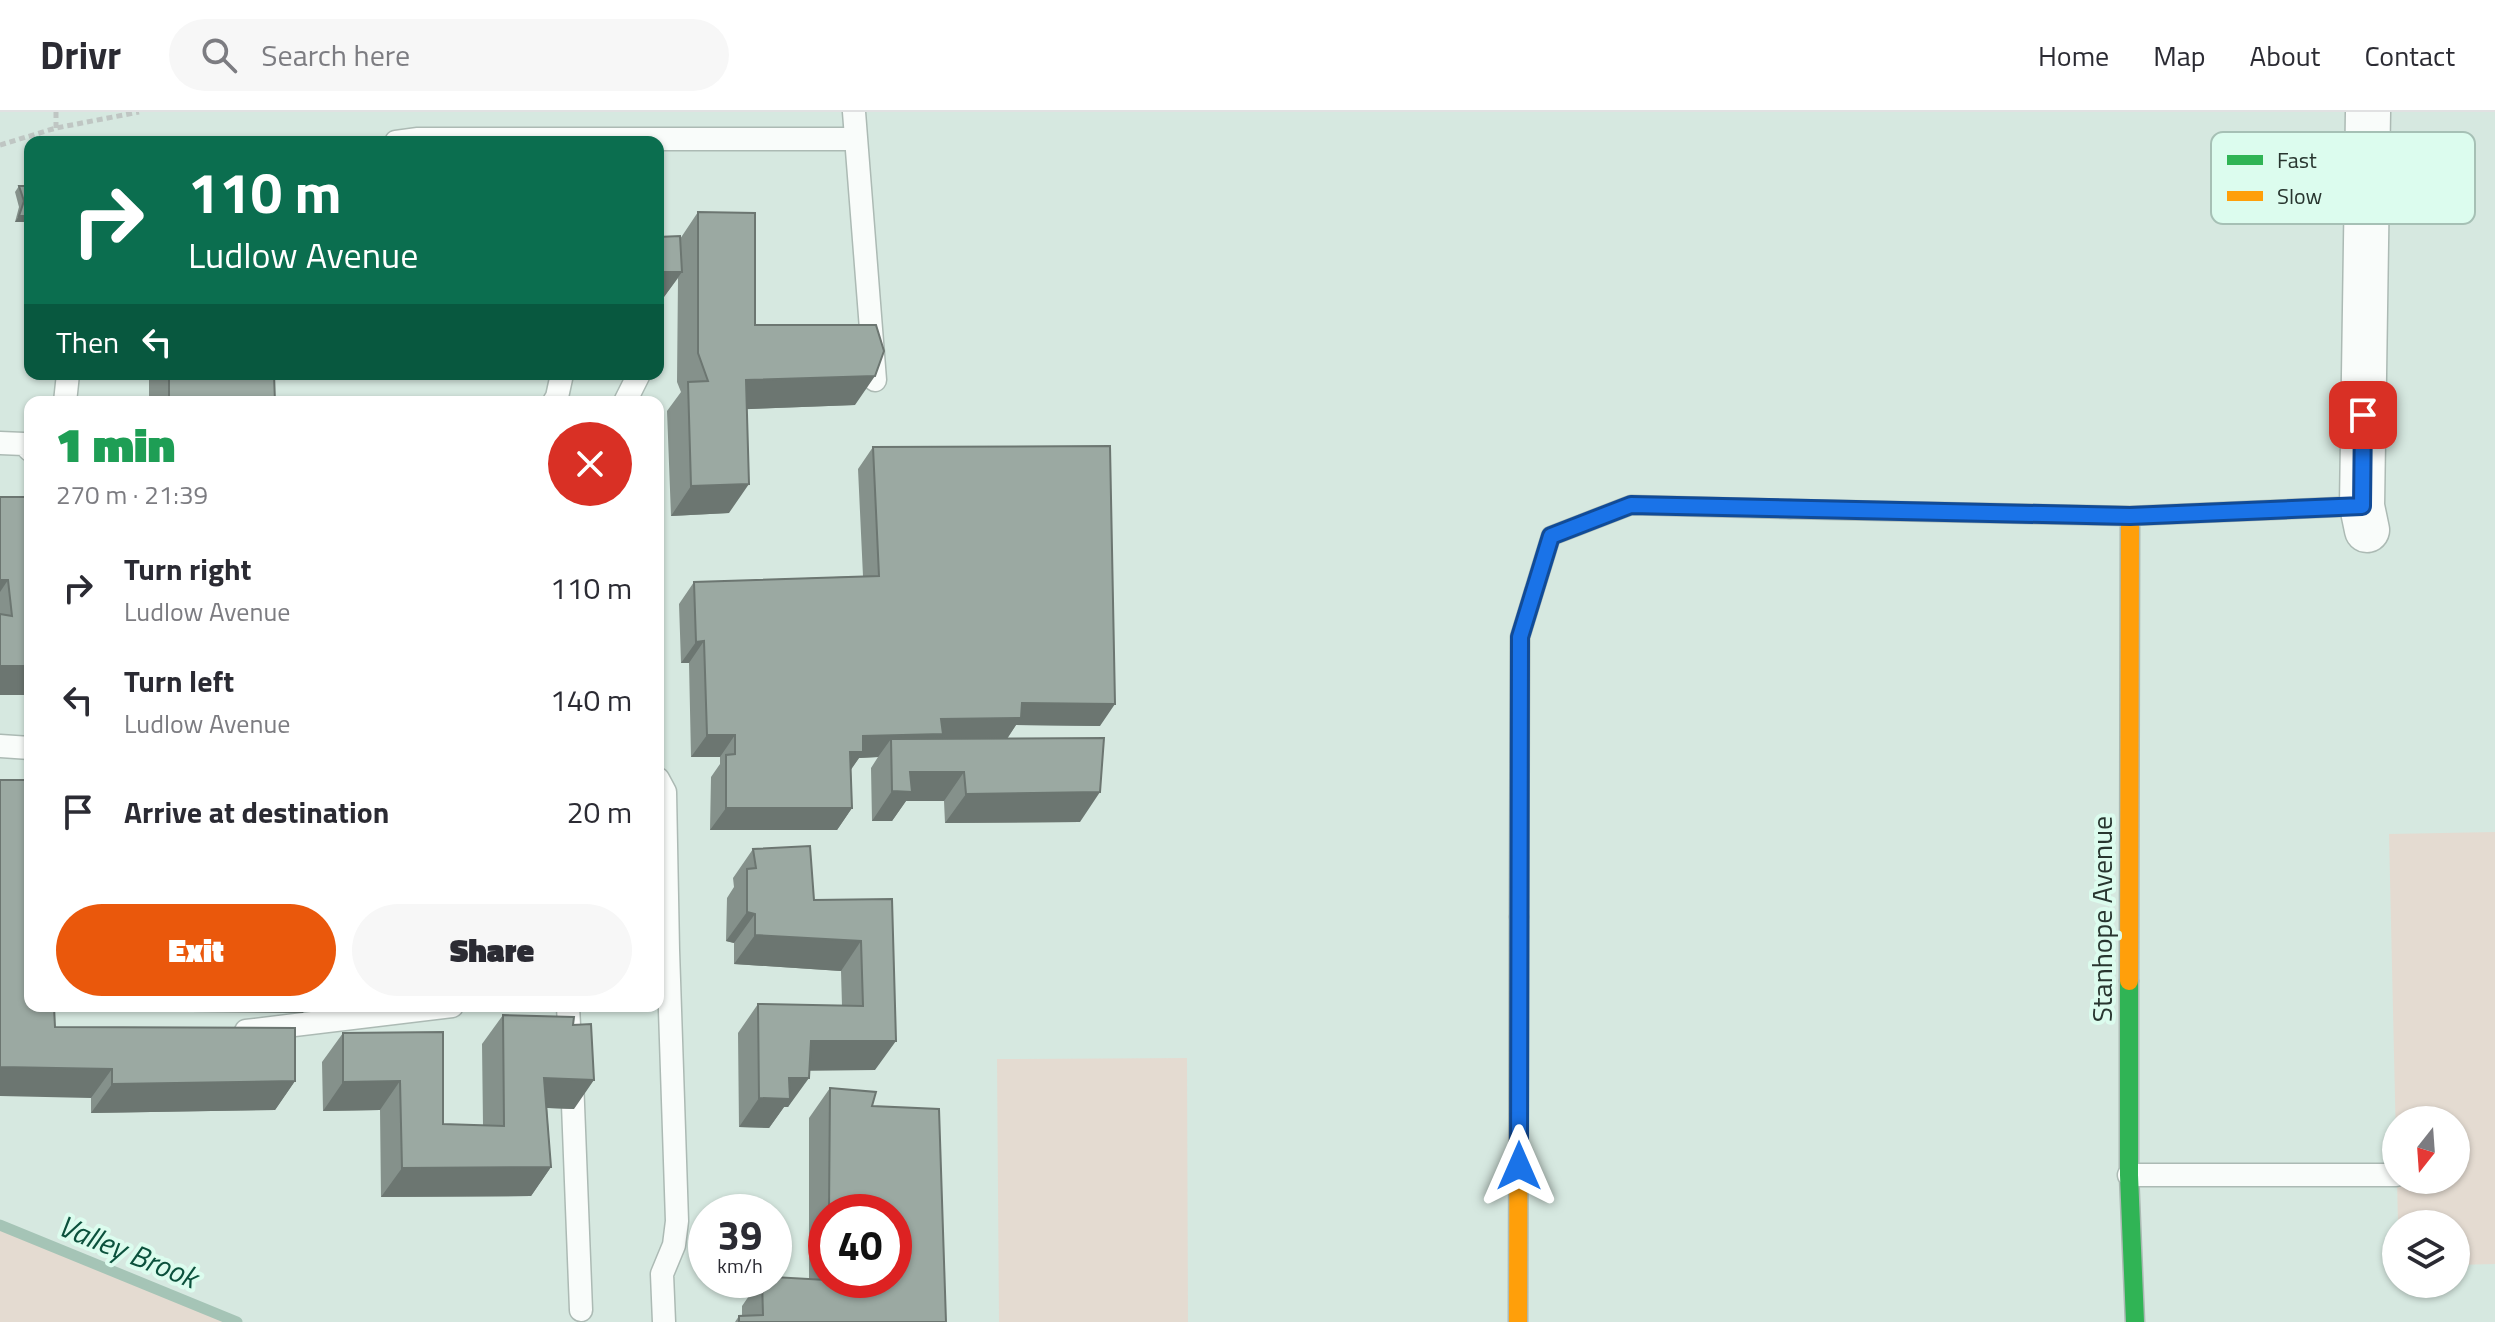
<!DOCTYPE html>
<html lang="en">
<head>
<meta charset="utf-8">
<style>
  body { margin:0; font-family:"Titillium Web",sans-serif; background:#f7f7f7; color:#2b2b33; height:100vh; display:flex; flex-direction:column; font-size:30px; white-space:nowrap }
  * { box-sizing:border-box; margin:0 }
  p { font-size:26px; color:#7c7c81 }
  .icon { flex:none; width:44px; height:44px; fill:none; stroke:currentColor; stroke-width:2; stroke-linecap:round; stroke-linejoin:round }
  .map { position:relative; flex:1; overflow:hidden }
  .details { position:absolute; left:24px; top:284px; width:640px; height:616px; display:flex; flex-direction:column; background:#fff; border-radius:16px; box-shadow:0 2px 6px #0004 }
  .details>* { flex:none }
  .top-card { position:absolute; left:24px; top:24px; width:640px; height:244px; border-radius:16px; box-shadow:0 2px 6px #0004; background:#0b6e4f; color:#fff; overflow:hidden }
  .needle { width:52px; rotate:197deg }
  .fabs { position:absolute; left:2382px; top:994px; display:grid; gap:16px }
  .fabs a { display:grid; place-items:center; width:88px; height:88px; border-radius:50%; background:#fff; box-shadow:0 2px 6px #0004; font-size:40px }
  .speed { position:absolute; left:688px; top:1082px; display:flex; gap:16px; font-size:40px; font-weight:700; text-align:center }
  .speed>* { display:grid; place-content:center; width:104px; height:104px; border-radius:50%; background:#fff; box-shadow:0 2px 6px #0004; line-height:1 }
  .speed small { font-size:20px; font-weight:400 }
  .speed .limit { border:12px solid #d22; background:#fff; color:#111 }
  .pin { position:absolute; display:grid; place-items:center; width:68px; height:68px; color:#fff; margin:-34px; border-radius:16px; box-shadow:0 4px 12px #0006 }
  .me { position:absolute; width:88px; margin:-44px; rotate:0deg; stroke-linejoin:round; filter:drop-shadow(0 0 6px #0008) }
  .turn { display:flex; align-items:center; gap:28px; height:168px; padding:0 32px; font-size:36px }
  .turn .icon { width:104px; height:104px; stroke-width:2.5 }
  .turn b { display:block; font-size:56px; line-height:68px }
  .then { display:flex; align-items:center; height:76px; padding:0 32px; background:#0003; gap:16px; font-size:30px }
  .round { display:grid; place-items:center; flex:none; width:84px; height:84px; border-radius:42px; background:#f7f7f7 }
  .headline { display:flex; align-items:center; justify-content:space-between; height:136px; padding:0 32px }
  h1 { font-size:48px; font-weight:800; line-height:60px; color:#1e9e55 }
  .cta { display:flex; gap:16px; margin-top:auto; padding:16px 32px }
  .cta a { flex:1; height:92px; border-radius:48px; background:#ea580c; color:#fff; font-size:32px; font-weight:800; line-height:92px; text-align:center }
  .cta a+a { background:#f7f7f7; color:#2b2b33 }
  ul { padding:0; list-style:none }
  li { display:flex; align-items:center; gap:24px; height:112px; padding:0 32px }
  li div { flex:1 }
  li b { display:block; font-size:30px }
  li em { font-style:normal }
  header { display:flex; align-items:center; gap:48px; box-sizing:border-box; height:112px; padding:0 40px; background:#fff; border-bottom:2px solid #e1e1e2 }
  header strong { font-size:38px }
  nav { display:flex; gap:44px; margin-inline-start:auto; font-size:28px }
  .search { width:560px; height:72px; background:#f7f7f7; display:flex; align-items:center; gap:20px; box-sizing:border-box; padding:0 28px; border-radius:44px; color:#7c7c81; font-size:30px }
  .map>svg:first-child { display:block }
  .green { fill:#e4dbd1 }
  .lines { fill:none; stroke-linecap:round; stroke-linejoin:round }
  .stream { stroke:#a5c4b6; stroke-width:11 }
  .lane-casing { stroke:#acbab4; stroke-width:25 }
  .street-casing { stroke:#acbab4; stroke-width:47 }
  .fast-casing { stroke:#acbab4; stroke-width:21 }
  .slow-casing { stroke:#acbab4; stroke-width:21 }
  .path { stroke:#bfc6c3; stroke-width:5; stroke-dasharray:6 4; stroke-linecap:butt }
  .lane { stroke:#f9fcfa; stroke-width:22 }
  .street { stroke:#f9fcfa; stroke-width:44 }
  .fast { stroke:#30b455; stroke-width:18 }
  .slow { stroke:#ff9f0a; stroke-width:18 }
  .wall { fill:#85918b; fill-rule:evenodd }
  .shaded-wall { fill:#6c7671 }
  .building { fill:#9ba9a2; stroke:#6c7671; stroke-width:2 }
  .route-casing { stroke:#114b97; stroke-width:20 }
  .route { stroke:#1a73e8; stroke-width:14 }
  .labels { text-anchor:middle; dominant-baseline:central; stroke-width:8; stroke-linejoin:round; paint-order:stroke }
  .street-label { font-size:28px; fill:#28352f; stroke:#dcfcee }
  .water-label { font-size:30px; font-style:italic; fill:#0b513c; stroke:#dcfcee }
  .key { fill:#dcfcee; stroke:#a6c0b5; stroke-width:2 }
  .key-label { font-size:22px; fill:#28352f }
</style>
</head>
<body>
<header>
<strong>Drivr</strong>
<div class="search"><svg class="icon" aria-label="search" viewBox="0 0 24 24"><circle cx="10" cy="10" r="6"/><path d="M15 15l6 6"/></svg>Search here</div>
<nav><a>Home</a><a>Map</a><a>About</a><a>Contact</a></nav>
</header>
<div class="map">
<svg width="2495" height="1210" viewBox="0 0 2495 1210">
  <rect width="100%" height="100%" fill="#d6e8e0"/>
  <path class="green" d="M 2495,720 L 2495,1152 L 2456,1153 L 2456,1112 L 2398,1112 L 2397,1068 L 2456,1068 L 2456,1008 L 2396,1008 L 2396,1030 L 2389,722 Z
    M 1187,946 L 1188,1210 L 999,1210 L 997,947 Z
    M 0,1113 L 237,1210 L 0,1210 Z"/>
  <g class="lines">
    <path class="stream" d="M 0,1113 L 237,1210"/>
    <defs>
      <path id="lane" d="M 854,0 L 875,268
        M 396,30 L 418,27 L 856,27
        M 65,290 L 68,262
        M 554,290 L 557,285 L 562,262
        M 625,290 L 639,262
        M 0,331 L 24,332 L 30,338
        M 0,634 L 30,636
        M 658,667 L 665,680 L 668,838 L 663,851
        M 568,894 L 570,933
        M 246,919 L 452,894
        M 572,967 L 581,1198
        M 2129,1063 L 2396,1063
        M 664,1210 L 662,1162 L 674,1133 L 677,1109 L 668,838"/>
      <path id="street" d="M 2367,418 L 2362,394 L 2368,0"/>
      <path id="fast" d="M 1519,805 L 1520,525 L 1551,424 L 1631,393 L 1790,397
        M 2129,869 L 2129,1063 L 2135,1210"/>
      <path id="slow" d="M 1790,397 L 2130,404 L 2362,394
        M 2129,869 L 2130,404
        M 1518,1210 L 1519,805"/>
    </defs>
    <use href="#lane" class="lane-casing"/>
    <use href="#street" class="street-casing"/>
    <use href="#fast" class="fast-casing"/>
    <use href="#slow" class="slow-casing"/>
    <path class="path" d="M 56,16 L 56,0
      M 0,33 L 56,16 L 139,0"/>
    <use href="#lane" class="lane"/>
    <use href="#street" class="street"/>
    <use href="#fast" class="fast"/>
    <use href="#slow" class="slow"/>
  </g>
  <path class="wall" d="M 19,74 L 30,110 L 15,110 L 19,95 L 15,80 Z
    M 698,100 L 755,213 L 855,293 L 746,297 L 729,401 L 671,404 L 667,299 L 681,280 L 677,270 L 678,166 L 661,189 L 658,189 L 658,125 L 680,127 Z
    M 149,262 L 274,262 L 275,290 L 149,290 Z
    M 873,335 L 1100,614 L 1016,613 L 1007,627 L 1080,710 L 945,711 L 944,689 L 906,689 L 892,709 L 872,709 L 871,656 L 878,645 L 859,646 L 851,657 L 852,696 L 837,718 L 710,718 L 711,665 L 720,652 L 720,645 L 691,645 L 689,551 L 681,551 L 679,492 L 694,470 L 863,464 L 858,357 Z
    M 0,385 L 30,385 L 30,583 L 0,583 Z
    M 753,737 L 814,788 L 892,787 L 875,958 L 809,958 L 788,995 L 784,995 L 769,1016 L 739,1015 L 738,921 L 758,892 L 842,894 L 841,859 L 734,852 L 734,831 L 726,829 L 727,786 L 734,775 L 733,766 Z
    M 503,903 L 573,913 L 574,997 L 547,996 L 551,1055 L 531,1084 L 381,1085 L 380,998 L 323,999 L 322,950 L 343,921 L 443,920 L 443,1012 L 483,1013 L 482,932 Z
    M 55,915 L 295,969 L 275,998 L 91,1001 L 91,986 Z
    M 830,976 L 872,994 L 946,1210 L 735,1210 L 739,1204 L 742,1204 L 742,1194 L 760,1168 L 809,1166 L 809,1006 ZM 826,1100 L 894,1100 L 894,1168 L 826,1168 Z"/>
  <path class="shaded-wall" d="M 19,104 L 30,104 L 30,110 L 15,110 Z
    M 658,160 L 682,160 L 661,189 L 658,189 Z
    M 875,264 L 855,293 L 725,298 L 746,268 Z
    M 749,372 L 729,401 L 671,404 L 691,374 Z
    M 0,468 L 8,468 L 0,480 Z
    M 704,529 L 689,551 L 681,551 L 696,530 Z
    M 0,554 L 30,554 L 30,583 L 0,583 Z
    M 1022,591 L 1115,592 L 1100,614 L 1016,613 L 1006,628 L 891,627 L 878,645 L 859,646 L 848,662 L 835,662 L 863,624 Z
    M 707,623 L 735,623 L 720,645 L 691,645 Z
    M 910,660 L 964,660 L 944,689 L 906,689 L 892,709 L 872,709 L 892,679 Z
    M 1100,680 L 1080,710 L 945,711 L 966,682 Z
    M 726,696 L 852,696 L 837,718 L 710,718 Z
    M 747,800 L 755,802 L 734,831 L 726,829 Z
    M 755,823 L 861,829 L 841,859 L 734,852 Z
    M 62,894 L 308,894 L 303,901 L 59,899 Z
    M 811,929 L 896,929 L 875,958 L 791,959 Z
    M 0,955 L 112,957 L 91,986 L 0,984 Z
    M 544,966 L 594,968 L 574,997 L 524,995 Z
    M 789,966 L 809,966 L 788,995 L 784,995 L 769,1016 L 739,1015 L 759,986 Z
    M 295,969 L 275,998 L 91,1001 L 112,972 Z
    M 400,969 L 380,998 L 323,999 L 343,970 Z
    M 551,1055 L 531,1084 L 381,1085 L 402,1056 Z"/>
  <path class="building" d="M 506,29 L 550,29 L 550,30 L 507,30 Z
    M 19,74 L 30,74 L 30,104 L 19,104 L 24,89 Z
    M 698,100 L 755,101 L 755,213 L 876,213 L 884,239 L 875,264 L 746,268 L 749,372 L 691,374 L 688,270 L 708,269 L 698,241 Z
    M 680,124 L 682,160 L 658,160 L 658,125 Z
    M 169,262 L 274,262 L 275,290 L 169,290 Z
    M 1110,334 L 1115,592 L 1022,591 L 1021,606 L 941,607 L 943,622 L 863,624 L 863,640 L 850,640 L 852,696 L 726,696 L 726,643 L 735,642 L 735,623 L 707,623 L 704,529 L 696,530 L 694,470 L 879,464 L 873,335 Z
    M 0,385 L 30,385 L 30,554 L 0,554 L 0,502 L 12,504 L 8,468 L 0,468 Z
    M 1104,626 L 1100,680 L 966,682 L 964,660 L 910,660 L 912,680 L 892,679 L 891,627 Z
    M 0,668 L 30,668 L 30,894 L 54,894 L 55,915 L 295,916 L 295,969 L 112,972 L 112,957 L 0,955 Z
    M 810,734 L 814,788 L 892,787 L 896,929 L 811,929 L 809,966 L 789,966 L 790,987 L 759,986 L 758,892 L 863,894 L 861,829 L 755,823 L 755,802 L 747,800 L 747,757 L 756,756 L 753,737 Z
    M 503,903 L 574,905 L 573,913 L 591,912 L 594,968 L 544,966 L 551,1055 L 402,1056 L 400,969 L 343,970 L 343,921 L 443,920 L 443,1012 L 504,1014 Z
    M 830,976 L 876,980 L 872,994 L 939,997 L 946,1210 L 739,1210 L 739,1204 L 763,1203 L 762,1168 L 774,1168 L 774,1165 L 826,1168 L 894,1168 L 894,1100 L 829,1100 Z"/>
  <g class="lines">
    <defs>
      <path id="route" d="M 1519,1054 L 1520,525 L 1551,424 L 1631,393 L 2130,404 L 2362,394 L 2363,303"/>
    </defs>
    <use href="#route" class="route-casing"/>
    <use href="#route" class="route"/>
  </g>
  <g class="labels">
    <g class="street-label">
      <text transform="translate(2101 807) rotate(-90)">Stanhope Avenue</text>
    </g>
    <g class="water-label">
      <text transform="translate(128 1139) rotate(22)">Valley Brook</text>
    </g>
  </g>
  <rect x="2211" y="20" width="264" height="92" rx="12" class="key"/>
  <rect x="2227" y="43" width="36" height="10" fill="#30b455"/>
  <rect x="2227" y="79" width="36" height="10" fill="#ff9f0a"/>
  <g class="key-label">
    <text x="2277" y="56">Fast</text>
    <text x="2277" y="92">Slow</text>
  </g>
</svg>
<div class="fabs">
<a><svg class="needle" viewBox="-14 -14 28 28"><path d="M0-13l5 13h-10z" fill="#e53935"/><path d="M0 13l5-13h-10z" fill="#7c7c81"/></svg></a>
<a><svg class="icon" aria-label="layers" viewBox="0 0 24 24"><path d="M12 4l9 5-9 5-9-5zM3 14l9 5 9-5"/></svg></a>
</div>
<div class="speed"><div>39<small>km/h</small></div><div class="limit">40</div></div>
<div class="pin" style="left:2363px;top:303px;background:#d93025"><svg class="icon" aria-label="arrive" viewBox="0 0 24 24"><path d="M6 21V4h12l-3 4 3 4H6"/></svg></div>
<svg class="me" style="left:1519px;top:1054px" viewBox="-20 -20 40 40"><path d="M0-17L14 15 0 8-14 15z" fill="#1a73e8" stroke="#fff" stroke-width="4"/></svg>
<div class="top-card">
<div class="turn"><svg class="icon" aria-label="right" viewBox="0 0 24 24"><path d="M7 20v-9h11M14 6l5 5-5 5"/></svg><div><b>110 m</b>Ludlow Avenue</div></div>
<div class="then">Then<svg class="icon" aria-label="left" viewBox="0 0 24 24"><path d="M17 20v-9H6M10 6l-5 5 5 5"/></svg></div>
</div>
<section class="details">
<div class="headline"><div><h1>1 min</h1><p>270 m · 21:39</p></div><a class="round" style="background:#d93025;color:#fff"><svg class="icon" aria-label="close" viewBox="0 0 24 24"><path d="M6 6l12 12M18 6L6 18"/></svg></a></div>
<ul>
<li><svg class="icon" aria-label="right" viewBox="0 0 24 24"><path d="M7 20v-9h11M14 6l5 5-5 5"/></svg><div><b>Turn right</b><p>Ludlow Avenue</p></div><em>110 m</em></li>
<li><svg class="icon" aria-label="left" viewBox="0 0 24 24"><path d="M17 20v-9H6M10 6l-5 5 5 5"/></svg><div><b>Turn left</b><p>Ludlow Avenue</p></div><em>140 m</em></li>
<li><svg class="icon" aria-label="arrive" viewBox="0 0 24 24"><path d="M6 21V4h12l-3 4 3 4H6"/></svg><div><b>Arrive at destination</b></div><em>20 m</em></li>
</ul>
<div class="cta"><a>Exit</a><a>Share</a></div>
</section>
</div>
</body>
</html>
